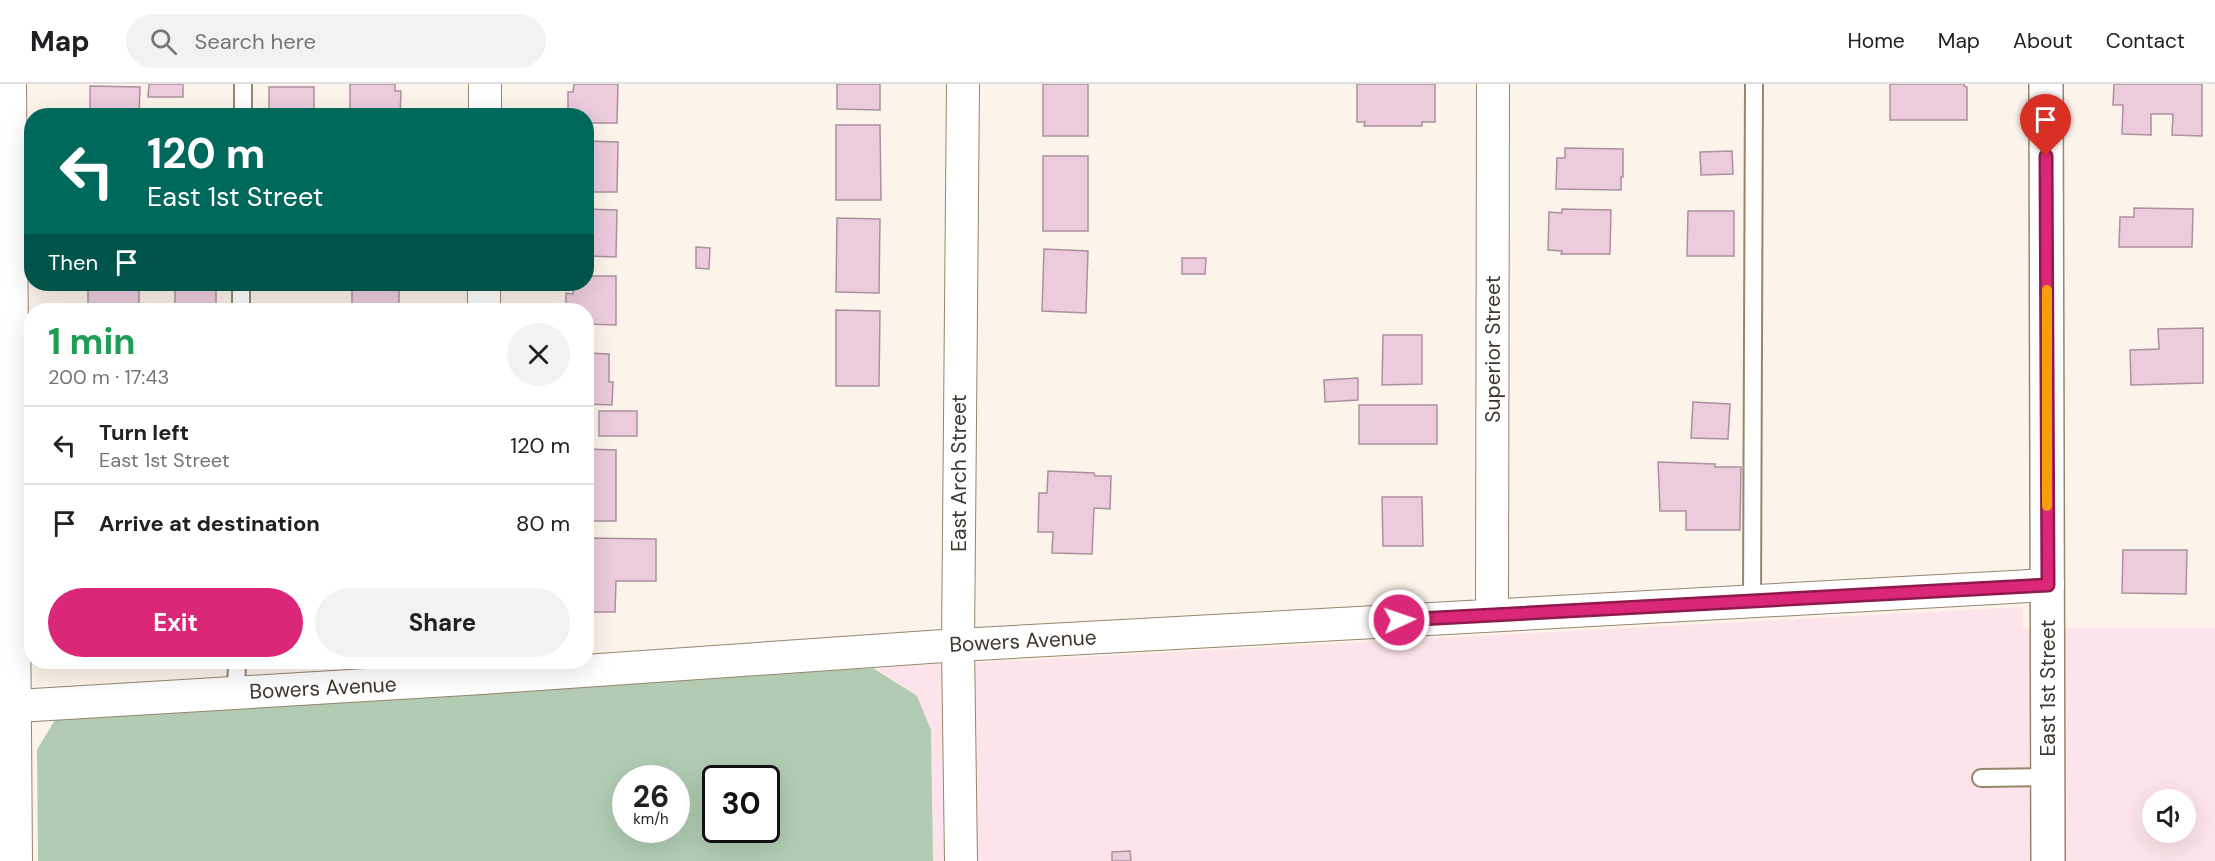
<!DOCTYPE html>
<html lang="en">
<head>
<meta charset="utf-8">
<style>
  body { margin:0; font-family:"DM Sans",sans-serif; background:#f2f2f2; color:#202124; height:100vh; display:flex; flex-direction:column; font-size:22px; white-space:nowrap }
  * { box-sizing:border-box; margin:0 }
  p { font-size:20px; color:#757577 }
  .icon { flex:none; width:33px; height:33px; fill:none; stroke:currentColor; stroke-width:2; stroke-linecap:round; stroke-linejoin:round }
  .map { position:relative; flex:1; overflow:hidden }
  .sheet { position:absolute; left:24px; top:219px; width:570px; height:366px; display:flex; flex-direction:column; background:#fff; border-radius:24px; box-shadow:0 6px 24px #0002 }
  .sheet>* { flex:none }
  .banner { position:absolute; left:24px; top:24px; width:570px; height:183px; border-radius:24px; box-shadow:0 6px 24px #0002; background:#00695c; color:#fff; overflow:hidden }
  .controls { position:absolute; left:2142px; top:705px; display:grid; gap:12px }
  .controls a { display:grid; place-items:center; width:54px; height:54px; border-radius:50%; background:#fff; box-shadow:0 6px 24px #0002; font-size:30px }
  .speed { position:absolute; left:612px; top:681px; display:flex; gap:12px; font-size:30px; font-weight:700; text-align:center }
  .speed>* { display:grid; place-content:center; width:78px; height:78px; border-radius:50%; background:#fff; box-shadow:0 6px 24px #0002; line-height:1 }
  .speed small { font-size:15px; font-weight:400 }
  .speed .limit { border:3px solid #111; border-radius:9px; background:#fff; color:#111 }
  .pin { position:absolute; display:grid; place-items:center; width:51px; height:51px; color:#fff; margin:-62px -26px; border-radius:50% 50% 50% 0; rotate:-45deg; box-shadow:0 0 6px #0007 }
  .pin .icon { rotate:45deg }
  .me { position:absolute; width:66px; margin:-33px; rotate:87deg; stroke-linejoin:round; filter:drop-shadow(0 0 4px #0008) }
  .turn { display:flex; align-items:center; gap:21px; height:126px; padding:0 24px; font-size:27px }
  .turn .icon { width:78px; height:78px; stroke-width:2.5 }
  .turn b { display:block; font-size:42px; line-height:51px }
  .then { display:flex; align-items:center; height:57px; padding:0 24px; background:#0003; gap:12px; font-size:22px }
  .round { display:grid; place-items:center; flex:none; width:63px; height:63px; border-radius:32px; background:#f2f2f2 }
  .overview { display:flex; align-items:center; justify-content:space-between; height:102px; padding:0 24px }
  h1 { font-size:36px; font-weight:700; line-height:45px; color:#1e9e55 }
  .action { display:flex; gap:12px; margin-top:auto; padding:12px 24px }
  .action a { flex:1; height:69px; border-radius:36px; background:#db2777; color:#fff; font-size:24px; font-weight:700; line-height:69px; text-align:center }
  .action a+a { background:#f2f2f2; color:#202124 }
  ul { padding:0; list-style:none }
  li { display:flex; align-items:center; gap:18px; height:78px; padding:0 24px; border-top:2px solid #e0e0e0 }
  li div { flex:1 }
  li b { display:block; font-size:22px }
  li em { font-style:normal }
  header { display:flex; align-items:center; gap:36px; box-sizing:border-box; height:84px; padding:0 30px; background:#fff; border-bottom:2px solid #e0e0e0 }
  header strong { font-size:28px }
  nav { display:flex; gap:33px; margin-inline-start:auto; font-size:21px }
  .search { width:420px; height:54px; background:#f2f2f2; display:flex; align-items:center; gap:15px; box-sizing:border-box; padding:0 21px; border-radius:33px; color:#757577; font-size:22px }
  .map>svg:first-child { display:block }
  .industrial { fill:#fee4ea; fill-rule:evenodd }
  .forest { fill:#b1ccb2; fill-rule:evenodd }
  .building { fill:#ebcbdc; stroke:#ad909f; stroke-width:1.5 }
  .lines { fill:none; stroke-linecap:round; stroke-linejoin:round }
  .lane-casing { stroke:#97856c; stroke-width:20 }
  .street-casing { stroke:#97856c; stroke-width:34 }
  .secondary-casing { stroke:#97856c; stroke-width:36 }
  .lane { stroke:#fff; stroke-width:16 }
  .street { stroke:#fff; stroke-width:32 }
  .secondary { stroke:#fff; stroke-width:33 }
  .route-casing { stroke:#8e194d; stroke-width:15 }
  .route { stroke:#db2777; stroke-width:10 }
  .slow { stroke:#f59e0b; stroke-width:10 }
  .labels { text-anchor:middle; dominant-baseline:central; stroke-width:5; stroke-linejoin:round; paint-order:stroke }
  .street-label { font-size:21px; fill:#3f372d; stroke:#fff }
</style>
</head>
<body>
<header>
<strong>Map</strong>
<div class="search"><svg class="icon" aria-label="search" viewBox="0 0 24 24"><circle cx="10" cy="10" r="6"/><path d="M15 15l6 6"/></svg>Search here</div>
<nav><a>Home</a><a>Map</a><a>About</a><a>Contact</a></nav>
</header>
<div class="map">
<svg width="2215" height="777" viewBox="0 0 2215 777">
  <rect width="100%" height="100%" fill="#fcf4ea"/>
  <path class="industrial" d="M 2023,523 L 2023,544 L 2215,544 L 2215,777 L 933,777 L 931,646 L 916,612 L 873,584 ZM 2152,716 L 2186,716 L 2186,748 L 2152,748 Z"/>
  <path class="forest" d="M 873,584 L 917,612 L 931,646 L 933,777 L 38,777 L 37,666 L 56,634 ZM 626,694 L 676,694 L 676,746 L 626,746 ZM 716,694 L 766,694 L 766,746 L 716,746 Z"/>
  <path class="building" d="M 149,0 L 183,0 L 183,13 L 148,13 Z
    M 350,0 L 395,0 L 395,7 L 401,7 L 400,32 L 350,32 Z
    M 574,0 L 618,0 L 617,39 L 586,39 L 586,32 L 568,32 L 568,8 L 573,8 Z
    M 837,0 L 880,0 L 880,26 L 837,25 Z
    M 1043,0 L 1088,0 L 1088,52 L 1043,52 Z
    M 1357,0 L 1435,0 L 1435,38 L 1422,38 L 1422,42 L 1364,42 L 1365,38 L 1357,38 Z
    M 1890,0 L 1964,0 L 1964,2 L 1967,3 L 1967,36 L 1890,36 Z
    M 2114,0 L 2202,0 L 2202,52 L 2172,51 L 2173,30 L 2151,30 L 2151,51 L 2122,50 L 2123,21 L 2113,21 Z
    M 90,2 L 140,3 L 139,32 L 90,32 Z
    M 269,3 L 314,3 L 314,32 L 269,32 Z
    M 836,41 L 880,41 L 881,116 L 836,116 Z
    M 586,57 L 618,58 L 617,108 L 586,108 Z
    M 1565,64 L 1623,65 L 1623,93 L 1621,93 L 1621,106 L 1556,105 L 1557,74 L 1565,74 Z
    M 1732,67 L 1733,90 L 1701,91 L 1700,68 Z
    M 1043,72 L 1088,72 L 1088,147 L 1043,147 Z
    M 2134,124 L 2193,125 L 2192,163 L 2119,163 L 2120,133 L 2134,133 Z
    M 586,125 L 617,126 L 616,173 L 586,172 Z
    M 1562,125 L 1611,126 L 1610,170 L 1561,170 L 1562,167 L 1548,166 L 1549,128 L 1562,129 Z
    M 1688,127 L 1734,127 L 1734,172 L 1687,172 Z
    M 837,134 L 880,135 L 879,209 L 836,208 Z
    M 696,163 L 710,164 L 709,185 L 696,184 Z
    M 1044,165 L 1088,167 L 1086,229 L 1042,227 Z
    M 1182,174 L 1206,174 L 1205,190 L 1182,190 Z
    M 586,192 L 616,192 L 616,241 L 586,240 L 586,226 L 566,226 L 566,209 L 573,210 L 573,200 L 586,200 Z
    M 175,200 L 216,200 L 216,221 L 175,221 Z
    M 352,200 L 393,200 L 393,203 L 399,203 L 399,226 L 352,226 Z
    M 88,204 L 139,204 L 139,226 L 82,226 L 82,221 L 88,221 Z
    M 836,226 L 880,227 L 879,302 L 836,302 Z
    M 2203,244 L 2203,299 L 2131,301 L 2130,266 L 2159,265 L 2158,245 Z
    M 1383,251 L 1422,251 L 1422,300 L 1382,301 Z
    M 586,269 L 609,270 L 609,298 L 613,298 L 612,321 L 586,320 Z
    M 1358,294 L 1358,316 L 1325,318 L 1324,296 Z
    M 1693,318 L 1730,320 L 1728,355 L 1691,354 Z
    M 1359,321 L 1437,321 L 1437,360 L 1359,360 Z
    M 599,327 L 637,327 L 637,352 L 599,352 Z
    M 586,365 L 616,366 L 616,437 L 586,437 Z
    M 1658,378 L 1715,380 L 1715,383 L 1741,383 L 1740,446 L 1686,446 L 1686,427 L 1660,427 Z
    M 1048,387 L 1094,389 L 1095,392 L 1111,392 L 1110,425 L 1094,424 L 1092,470 L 1052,469 L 1053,448 L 1038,448 L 1039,409 L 1047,409 Z
    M 1382,413 L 1422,413 L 1423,462 L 1383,462 Z
    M 586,454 L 656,455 L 656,497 L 616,497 L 615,528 L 586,528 Z
    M 2123,466 L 2187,466 L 2186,510 L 2122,509 Z
    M 1130,767 L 1131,777 L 1112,777 L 1112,768 Z"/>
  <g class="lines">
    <defs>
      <path id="lane" d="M 243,32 L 243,0
        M 241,226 L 241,200
        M 1752,517 L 1754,0
        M 236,609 L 237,578
        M 1981,694 L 2048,693"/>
      <path id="street" d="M 10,0 L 16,777
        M 485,32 L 485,0
        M 484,226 L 484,200
        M 1492,531 L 1493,0
        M 0,623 L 482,594 L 958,561 L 2048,501
        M 961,777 L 958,561 L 963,0"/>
      <path id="secondary" d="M 2046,0 L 2048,777"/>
    </defs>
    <use href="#lane" class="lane-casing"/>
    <use href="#street" class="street-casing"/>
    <use href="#secondary" class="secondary-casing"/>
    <use href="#lane" class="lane"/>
    <use href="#street" class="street"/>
    <use href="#secondary" class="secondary"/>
  </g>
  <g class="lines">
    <defs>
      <path id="route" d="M 1399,536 L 2048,501 L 2046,72"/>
    </defs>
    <use href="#route" class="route-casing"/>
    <use href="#route" class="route"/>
    <path class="slow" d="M 2047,206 L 2047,422"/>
  </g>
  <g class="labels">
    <g class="street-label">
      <text transform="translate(1493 265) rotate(-90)">Superior Street</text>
      <text transform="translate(959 389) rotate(-90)">East Arch Street</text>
      <text transform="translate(1023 557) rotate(-3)">Bowers Avenue</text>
      <text transform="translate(323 604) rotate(-3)">Bowers Avenue</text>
      <text transform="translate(2048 604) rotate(-90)">East 1st Street</text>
    </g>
  </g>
</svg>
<div class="controls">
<a><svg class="icon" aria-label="sound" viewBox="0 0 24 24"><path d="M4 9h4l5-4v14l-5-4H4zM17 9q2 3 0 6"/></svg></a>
</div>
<div class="speed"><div>26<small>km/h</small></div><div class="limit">30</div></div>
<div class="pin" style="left:2046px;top:72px;background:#d93025"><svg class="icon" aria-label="arrive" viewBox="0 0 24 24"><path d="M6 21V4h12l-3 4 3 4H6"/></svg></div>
<svg class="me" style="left:1399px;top:536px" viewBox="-20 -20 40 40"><circle r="17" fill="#db2777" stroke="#fff" stroke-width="3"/><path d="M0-11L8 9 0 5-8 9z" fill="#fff"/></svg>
<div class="banner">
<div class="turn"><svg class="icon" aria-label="left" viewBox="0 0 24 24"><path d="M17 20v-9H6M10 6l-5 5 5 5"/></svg><div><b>120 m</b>East 1st Street</div></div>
<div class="then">Then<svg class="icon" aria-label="arrive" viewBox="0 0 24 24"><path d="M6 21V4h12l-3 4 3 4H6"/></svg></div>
</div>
<section class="sheet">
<div class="overview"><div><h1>1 min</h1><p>200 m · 17:43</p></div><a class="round"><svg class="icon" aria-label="close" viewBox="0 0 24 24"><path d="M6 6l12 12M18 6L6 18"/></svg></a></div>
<ul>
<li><svg class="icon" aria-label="left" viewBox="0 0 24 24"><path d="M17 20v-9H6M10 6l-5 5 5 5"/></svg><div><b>Turn left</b><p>East 1st Street</p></div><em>120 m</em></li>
<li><svg class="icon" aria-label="arrive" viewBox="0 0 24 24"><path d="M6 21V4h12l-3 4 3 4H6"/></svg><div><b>Arrive at destination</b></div><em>80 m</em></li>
</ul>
<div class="action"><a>Exit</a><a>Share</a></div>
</section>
</div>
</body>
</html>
